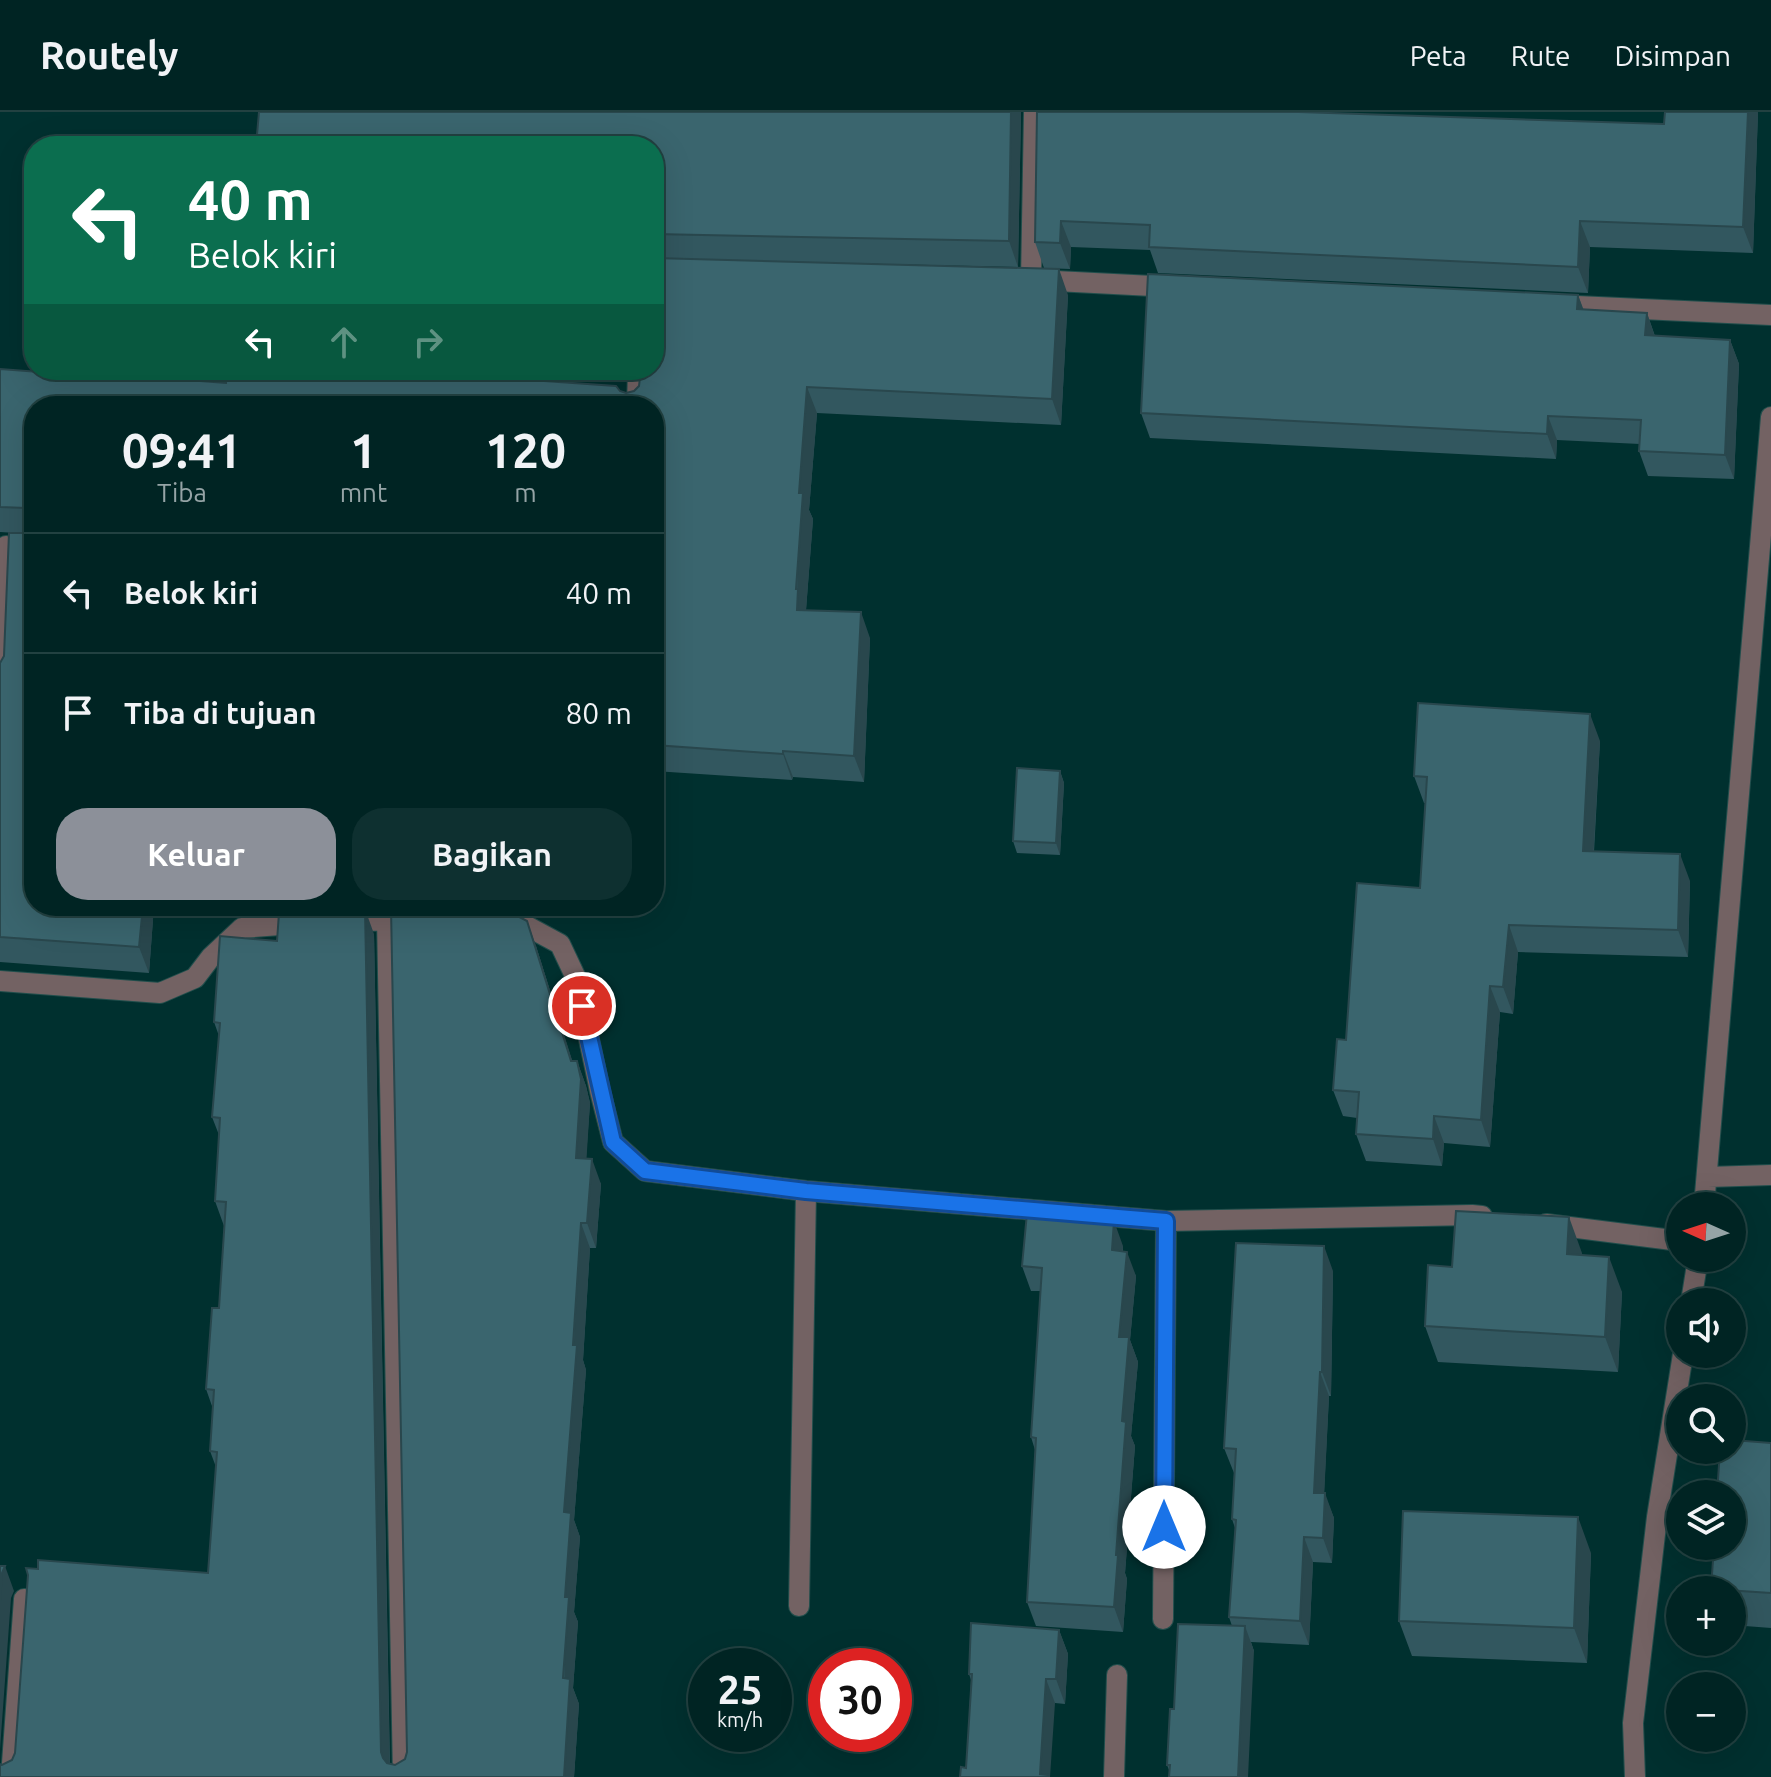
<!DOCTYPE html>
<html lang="id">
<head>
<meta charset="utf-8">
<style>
  body { margin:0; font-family:Ubuntu,sans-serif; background:#0e3030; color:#f1f3f6; height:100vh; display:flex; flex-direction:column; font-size:30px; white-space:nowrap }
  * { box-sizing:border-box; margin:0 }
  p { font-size:26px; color:#95a4a6 }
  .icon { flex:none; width:44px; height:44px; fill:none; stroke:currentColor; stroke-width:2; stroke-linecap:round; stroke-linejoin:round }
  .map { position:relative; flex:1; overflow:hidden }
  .side { position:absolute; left:24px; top:284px; width:640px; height:520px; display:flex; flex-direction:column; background:#002423; border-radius:32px; box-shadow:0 8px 32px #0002,0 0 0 2px #224141 }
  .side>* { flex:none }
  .hud { position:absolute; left:24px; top:24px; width:640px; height:244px; border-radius:32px; box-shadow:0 8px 32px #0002,0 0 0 2px #224141; background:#0b6e4f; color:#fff; overflow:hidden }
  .needle { width:52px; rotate:273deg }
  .buttons { position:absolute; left:1666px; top:1080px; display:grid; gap:16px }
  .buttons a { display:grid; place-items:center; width:80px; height:80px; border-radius:50%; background:#002423; box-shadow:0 8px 32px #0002,0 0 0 2px #224141; font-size:40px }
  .speed { position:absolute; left:688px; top:1536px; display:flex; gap:16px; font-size:40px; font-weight:700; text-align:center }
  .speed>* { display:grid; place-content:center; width:104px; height:104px; border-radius:50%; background:#002423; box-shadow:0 8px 32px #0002,0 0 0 2px #224141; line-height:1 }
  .speed small { font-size:20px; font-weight:400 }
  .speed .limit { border:12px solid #d22; background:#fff; color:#111 }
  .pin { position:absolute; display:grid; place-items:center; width:68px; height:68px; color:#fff; margin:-34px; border:4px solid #fff; border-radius:50%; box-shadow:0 2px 8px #0007 }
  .me { position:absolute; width:88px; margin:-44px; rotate:0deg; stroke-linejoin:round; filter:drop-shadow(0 0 6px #0008) }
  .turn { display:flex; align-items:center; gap:28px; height:168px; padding:0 32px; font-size:36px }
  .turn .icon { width:104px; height:104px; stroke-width:2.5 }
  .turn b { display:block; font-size:56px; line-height:68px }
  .lanes { display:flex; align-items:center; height:76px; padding:0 32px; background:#0003; justify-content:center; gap:40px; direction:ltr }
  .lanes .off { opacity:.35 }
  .eta { display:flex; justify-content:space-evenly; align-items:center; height:136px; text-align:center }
  .eta b { font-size:48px; font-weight:700; line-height:56px }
  .cta { display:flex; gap:16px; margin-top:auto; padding:16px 32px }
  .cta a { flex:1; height:92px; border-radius:32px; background:#8c9099; color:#fff; font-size:32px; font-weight:700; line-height:92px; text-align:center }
  .cta a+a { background:#0e3030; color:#f1f3f6 }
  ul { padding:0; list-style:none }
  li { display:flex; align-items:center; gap:24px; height:120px; padding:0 32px; border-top:2px solid #224141 }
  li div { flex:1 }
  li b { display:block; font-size:30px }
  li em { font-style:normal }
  header { display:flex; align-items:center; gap:48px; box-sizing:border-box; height:112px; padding:0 40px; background:#002423; border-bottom:2px solid #224141 }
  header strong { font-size:38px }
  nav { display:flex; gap:44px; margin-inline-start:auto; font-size:28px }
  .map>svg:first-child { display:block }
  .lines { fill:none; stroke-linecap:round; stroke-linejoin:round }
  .street-casing { stroke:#214e4c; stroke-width:22 }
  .street { stroke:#736263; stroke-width:20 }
  .wall { fill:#32575f }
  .shaded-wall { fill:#29474d }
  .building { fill:#3a656e; stroke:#29474d; stroke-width:2 }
  .route-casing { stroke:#114b97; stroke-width:20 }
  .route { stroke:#1a73e8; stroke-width:14 }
</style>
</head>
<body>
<header>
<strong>Routely</strong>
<nav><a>Peta</a><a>Rute</a><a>Disimpan</a></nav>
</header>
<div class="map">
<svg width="1771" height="1665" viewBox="0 0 1771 1665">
  <rect width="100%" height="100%" fill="#00302f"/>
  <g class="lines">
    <defs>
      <path id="street" d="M 1031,168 L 1034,0
        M 1036,168 L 1172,175
        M 1555,193 L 1771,203
        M 637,294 L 638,258
        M 0,569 L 6,434
        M 387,808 L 403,1665
        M 342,810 L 418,807
        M 506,810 L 523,812 L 560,832 L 576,866 L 600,979 L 613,1030 L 645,1059 L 806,1079 L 1166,1109 L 1472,1103 L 1482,1104
        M 0,869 L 160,881 L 195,866 L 211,845 L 242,816 L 306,811
        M 1708,1065 L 1771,1063
        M 1704,1094 L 1771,305
        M 1546,1112 L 1680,1129
        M 1691,1190 L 1698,1146
        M 799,1494 L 806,1079
        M 1163,1507 L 1166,1109
        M 11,1665 L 24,1487
        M 1114,1665 L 1117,1563
        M 1635,1665 L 1633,1611 L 1657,1405 L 1683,1242"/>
    </defs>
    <use href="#street" class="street-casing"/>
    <use href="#street" class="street"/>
  </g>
  <path class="wall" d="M 259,0 L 1021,0 L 1018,155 L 840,151 L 1068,183 L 1061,313 L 817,301 L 809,398 L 813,407 L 806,498 L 870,526 L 864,670 L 793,665 L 792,668 L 654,659 L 654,294 L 34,294 L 34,794 L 154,794 L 149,861 L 0,850 L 0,551 L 4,544 L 16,421 L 0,420 L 0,257 L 118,266 L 226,271 L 227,258 L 442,258 L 441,262 L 620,279 L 626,281 L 634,279 L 654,258 L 654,34 Z
    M 1037,0 L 1664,12 L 1758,0 L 1753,141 L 1590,135 L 1588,181 L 1158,161 L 1150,138 L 1071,135 L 1070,157 L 1044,156 L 1035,130 Z
    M 1578,183 L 1583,197 L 1647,201 L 1655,224 L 1730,228 L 1739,252 L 1734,367 L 1648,364 L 1639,339 L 1640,332 L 1557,328 L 1556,347 L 1150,326 L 1141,301 Z
    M 1600,629 L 1594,740 L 1690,769 L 1688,845 L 1518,840 L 1513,902 L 1500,900 L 1490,1035 L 1444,1031 L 1442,1054 L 1366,1049 L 1356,1022 L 1357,1006 L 1343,1004 L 1333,978 L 1346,928 L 1420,776 L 1425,691 L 1424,691 L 1414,664 Z
    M 1060,659 L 1064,671 L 1060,743 L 1017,741 L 1013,729 Z
    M 288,794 L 421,794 L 290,799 Z
    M 486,794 L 524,794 L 525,799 Z
    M 374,822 L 390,1652 L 395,1653 L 405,1647 L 407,1640 L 536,834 L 572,949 L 577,949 L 586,974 L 590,991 L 586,1046 L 601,1072 L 596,1136 L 590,1136 L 583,1248 L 586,1258 L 574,1408 L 580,1425 L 574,1500 L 578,1510 L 573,1576 L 579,1592 L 574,1665 L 0,1665 L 2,1653 L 12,1648 L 208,1461 L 216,1355 L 210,1339 L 213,1297 L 206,1277 L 219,1196 L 224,1114 L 215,1089 L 219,1023 L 212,1005 L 219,924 L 214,910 L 277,829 Z
    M 1123,1134 L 1123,1139 L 1136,1164 L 1130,1228 L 1138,1250 L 1131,1324 L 1135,1334 L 1125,1461 L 1127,1467 L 1123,1520 L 1036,1514 L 1027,1490 L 1035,1338 L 1031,1325 L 1041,1179 L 1031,1179 L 1022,1154 Z
    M 1582,1141 L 1582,1143 L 1622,1180 L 1618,1260 L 1438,1250 L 1425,1214 L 1452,1155 Z
    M 1333,1159 L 1331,1284 L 1329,1284 L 1324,1381 L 1334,1406 L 1332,1451 L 1313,1450 L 1309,1533 L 1251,1530 L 1254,1539 L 1169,1658 L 1167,1653 L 1174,1597 L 1232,1514 L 1229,1505 L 1235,1416 L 1232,1407 L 1234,1361 L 1224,1336 Z
    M 1771,1331 L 1771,1516 L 1732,1513 L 1732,1478 L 1711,1478 L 1714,1434 Z
    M 1591,1441 L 1587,1551 L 1412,1544 L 1399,1509 Z
    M 1059,1518 L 1068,1542 L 1065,1592 L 1055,1591 L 966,1656 L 971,1568 L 969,1562 Z"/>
  <path class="shaded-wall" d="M 1011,0 L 1021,0 L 1018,155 L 1009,129 Z
    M 1748,0 L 1758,0 L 1753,141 L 1743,115 Z
    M 1061,109 L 1071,135 L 1070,157 L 1060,131 Z
    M 1580,109 L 1590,135 L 1588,181 L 1578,155 Z
    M 1059,157 L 1068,183 L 1061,313 L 1052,287 Z
    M 1578,183 L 1587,207 L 1577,197 Z
    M 1647,201 L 1655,225 L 1645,223 Z
    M 1730,228 L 1739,252 L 1734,367 L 1725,343 Z
    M 430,258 L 442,258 L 439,287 L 430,261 Z
    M 807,275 L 817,301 L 809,398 L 813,407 L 806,498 L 797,498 L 799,381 Z
    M 1548,304 L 1557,328 L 1556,347 L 1547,322 Z
    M 861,500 L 870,526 L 864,670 L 854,644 Z
    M 1590,602 L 1600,629 L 1592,766 L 1583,739 Z
    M 783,639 L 793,665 L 792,668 L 783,642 Z
    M 1060,659 L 1064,671 L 1060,743 L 1056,731 Z
    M 1680,742 L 1690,769 L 1688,845 L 1678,818 Z
    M 143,794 L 154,794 L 149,861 L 139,835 Z
    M 365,797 L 374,822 L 390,1665 L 381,1640 Z
    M 527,809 L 536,834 L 580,973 L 571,949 Z
    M 1509,813 L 1518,840 L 1513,902 L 1503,875 Z
    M 1490,874 L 1500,900 L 1490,1035 L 1481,1008 Z
    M 577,949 L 586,974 L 590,991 L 585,1070 L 576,1046 Z
    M 1434,1004 L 1444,1031 L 1442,1054 L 1433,1027 Z
    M 592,1047 L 601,1072 L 596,1136 L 587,1111 Z
    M 1569,1105 L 1582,1141 L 1580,1177 L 1567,1142 Z
    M 1114,1109 L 1123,1134 L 1121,1163 L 1112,1138 Z
    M 581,1111 L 590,1136 L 583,1248 L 586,1258 L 574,1408 L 580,1425 L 574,1500 L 578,1510 L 573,1576 L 579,1592 L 574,1665 L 564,1665 L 565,1485 L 564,1400 Z
    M 1324,1134 L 1333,1159 L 1331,1284 L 1322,1260 Z
    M 1127,1140 L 1136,1164 L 1130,1228 L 1138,1250 L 1131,1324 L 1135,1334 L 1125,1461 L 1127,1467 L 1123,1520 L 1114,1495 L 1119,1225 Z
    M 1609,1145 L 1622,1180 L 1618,1260 L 1605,1225 Z
    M 1320,1260 L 1329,1284 L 1323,1406 L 1314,1381 Z
    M 1325,1381 L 1334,1406 L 1332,1451 L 1323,1426 Z
    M 1578,1405 L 1591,1441 L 1587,1551 L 1574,1516 Z
    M 1304,1425 L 1313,1450 L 1309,1533 L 1300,1509 Z
    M 5,1454 L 14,1479 L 11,1486 L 0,1637 L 0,1489 L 2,1461 Z
    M 1245,1514 L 1254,1539 L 1248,1665 L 1238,1665 Z
    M 1059,1518 L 1068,1542 L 1065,1592 L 1056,1567 Z
    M 1046,1567 L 1055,1591 L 1050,1665 L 1041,1665 L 1040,1662 Z"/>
  <path class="building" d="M 259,0 L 1011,0 L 1009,129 L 654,122 L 654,34 L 256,34 Z
    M 1037,0 L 1299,0 L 1664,12 L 1665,0 L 1748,0 L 1743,115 L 1580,109 L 1578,155 L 1149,135 L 1150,113 L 1061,109 L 1060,131 L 1035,130 Z
    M 654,146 L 1059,157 L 1052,287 L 807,275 L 799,381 L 803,381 L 796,477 L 798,477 L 797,498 L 861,500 L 854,644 L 783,639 L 783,642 L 654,633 L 654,294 L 34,294 L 34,401 L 26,396 L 0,395 L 0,257 L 118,266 L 119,263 L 226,271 L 227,258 L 430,258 L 430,261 L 616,274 L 620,279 L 626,281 L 634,279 L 639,274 L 641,258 L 654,258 Z
    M 1148,162 L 1578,183 L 1577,197 L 1647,201 L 1645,223 L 1730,228 L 1725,343 L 1639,339 L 1641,308 L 1548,304 L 1547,322 L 1141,301 Z
    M 34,417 L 34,794 L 143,794 L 139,835 L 0,825 L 0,551 L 4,544 L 9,421 L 30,421 Z
    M 1418,591 L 1590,602 L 1583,739 L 1680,742 L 1678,818 L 1509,813 L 1503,875 L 1490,874 L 1481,1008 L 1434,1004 L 1433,1027 L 1356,1022 L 1359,980 L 1333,978 L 1337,927 L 1346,928 L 1357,771 L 1420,776 L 1427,665 L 1414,664 Z
    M 1017,656 L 1060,659 L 1056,731 L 1013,729 Z
    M 442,794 L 467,794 L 510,800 L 527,809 L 571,949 L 577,949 L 581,967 L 576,1046 L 592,1047 L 587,1111 L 581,1111 L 573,1233 L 577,1233 L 564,1400 L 571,1401 L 565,1485 L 569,1485 L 563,1566 L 570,1567 L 564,1665 L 0,1665 L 0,1652 L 2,1653 L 12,1648 L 15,1641 L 28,1463 L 26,1456 L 38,1457 L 38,1448 L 208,1461 L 217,1340 L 210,1339 L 214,1278 L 206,1277 L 212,1196 L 219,1196 L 226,1090 L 215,1089 L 220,1006 L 212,1005 L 220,911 L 214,910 L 220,824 L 277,829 L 279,801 L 365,797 L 381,1640 L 383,1646 L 387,1651 L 395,1653 L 405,1647 L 407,1640 L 391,796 Z
    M 1456,1099 L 1569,1105 L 1567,1142 L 1609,1145 L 1605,1225 L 1425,1214 L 1428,1153 L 1452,1155 Z
    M 1027,1101 L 1114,1109 L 1112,1138 L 1127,1140 L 1119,1225 L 1129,1225 L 1122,1309 L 1126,1310 L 1116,1443 L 1118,1443 L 1114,1495 L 1027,1490 L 1036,1326 L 1031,1325 L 1042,1156 L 1022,1154 Z
    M 1236,1131 L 1324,1134 L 1322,1260 L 1320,1260 L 1314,1381 L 1325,1381 L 1323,1426 L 1304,1425 L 1300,1509 L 1229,1505 L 1236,1408 L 1232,1407 L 1236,1337 L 1224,1336 Z
    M 1732,1328 L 1771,1331 L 1771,1481 L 1711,1477 L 1714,1434 L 1732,1434 L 1732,1382 L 1717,1382 L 1720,1338 L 1732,1338 Z
    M 1403,1399 L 1578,1405 L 1574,1516 L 1399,1509 Z
    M 0,1454 L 5,1454 L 2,1461 L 0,1489 Z
    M 971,1511 L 1059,1518 L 1056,1567 L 1046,1567 L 1040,1662 L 1048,1663 L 1048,1665 L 960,1665 L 961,1655 L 966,1656 L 972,1562 L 969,1562 Z
    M 1178,1512 L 1245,1514 L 1238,1665 L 1169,1665 L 1170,1653 L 1167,1653 L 1170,1597 L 1174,1597 Z"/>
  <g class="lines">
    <defs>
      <path id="route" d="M 582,894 L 613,1030 L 645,1059 L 806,1079 L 1166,1109 L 1164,1415"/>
    </defs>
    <use href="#route" class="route-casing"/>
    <use href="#route" class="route"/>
  </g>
</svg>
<div class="buttons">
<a><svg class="needle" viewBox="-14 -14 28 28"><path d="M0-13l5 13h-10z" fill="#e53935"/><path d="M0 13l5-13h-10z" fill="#95a4a6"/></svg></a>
<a><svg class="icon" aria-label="sound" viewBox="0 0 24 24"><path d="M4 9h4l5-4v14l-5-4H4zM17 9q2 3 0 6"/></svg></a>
<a><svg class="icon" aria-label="search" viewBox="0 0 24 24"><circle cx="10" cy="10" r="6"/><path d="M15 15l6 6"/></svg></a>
<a><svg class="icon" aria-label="layers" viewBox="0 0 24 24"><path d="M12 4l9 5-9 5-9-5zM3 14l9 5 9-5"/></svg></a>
<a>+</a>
<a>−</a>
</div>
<div class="speed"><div>25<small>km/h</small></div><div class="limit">30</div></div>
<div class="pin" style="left:582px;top:894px;background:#d93025"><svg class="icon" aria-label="arrive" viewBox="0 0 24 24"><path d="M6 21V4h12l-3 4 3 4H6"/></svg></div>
<svg class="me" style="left:1164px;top:1415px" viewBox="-20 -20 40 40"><circle r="19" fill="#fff"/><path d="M0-13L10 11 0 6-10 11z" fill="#1a73e8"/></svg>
<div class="hud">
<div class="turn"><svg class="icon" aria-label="left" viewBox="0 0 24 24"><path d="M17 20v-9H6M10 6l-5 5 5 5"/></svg><div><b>40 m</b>Belok kiri</div></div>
<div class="lanes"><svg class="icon" aria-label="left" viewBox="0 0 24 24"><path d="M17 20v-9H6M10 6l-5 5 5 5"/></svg><svg class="icon off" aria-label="ahead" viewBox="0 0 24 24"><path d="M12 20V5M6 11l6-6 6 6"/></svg><svg class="icon off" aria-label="right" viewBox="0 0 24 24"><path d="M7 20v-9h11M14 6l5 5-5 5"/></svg></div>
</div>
<section class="side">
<div class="eta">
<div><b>09:41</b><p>Tiba</p></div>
<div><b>1</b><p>mnt</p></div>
<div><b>120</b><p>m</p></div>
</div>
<ul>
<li><svg class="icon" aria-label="left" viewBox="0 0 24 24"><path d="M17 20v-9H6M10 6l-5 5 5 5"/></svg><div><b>Belok kiri</b></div><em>40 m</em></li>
<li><svg class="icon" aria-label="arrive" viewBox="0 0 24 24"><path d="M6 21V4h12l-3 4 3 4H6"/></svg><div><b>Tiba di tujuan</b></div><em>80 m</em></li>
</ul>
<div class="cta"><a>Keluar</a><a>Bagikan</a></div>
</section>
</div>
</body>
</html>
